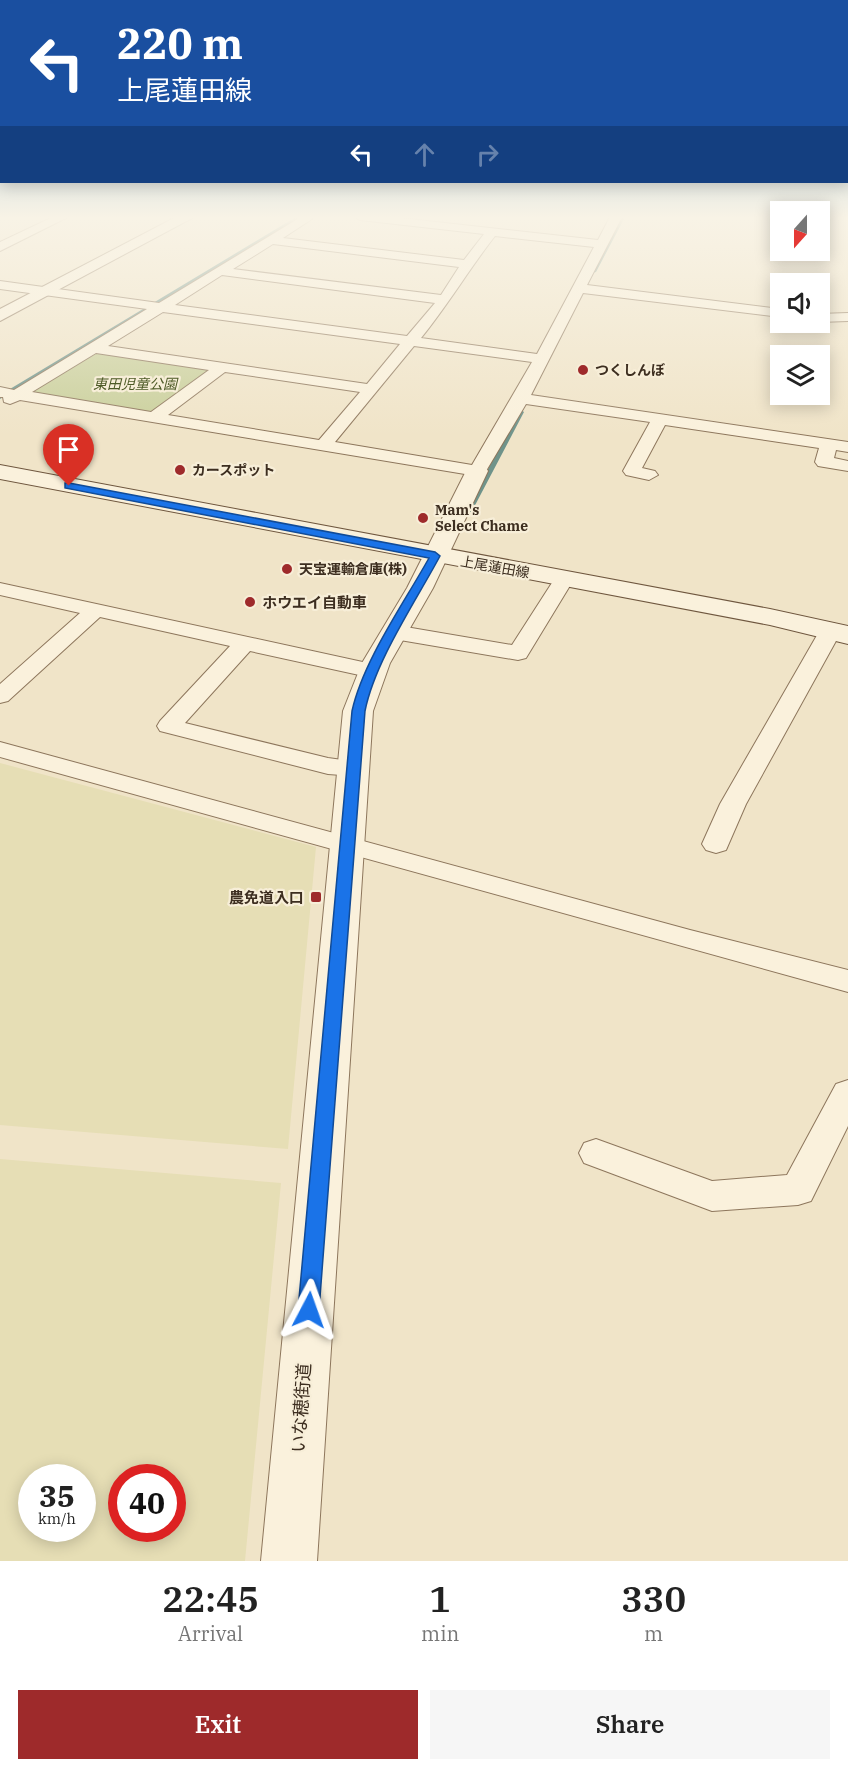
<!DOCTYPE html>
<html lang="en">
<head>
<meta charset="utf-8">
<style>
  body { margin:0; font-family:"IBM Plex Serif","Noto Sans JP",serif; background:#f6f6f6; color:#222; height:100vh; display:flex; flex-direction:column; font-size:22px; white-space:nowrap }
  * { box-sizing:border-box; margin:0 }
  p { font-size:20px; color:#767676 }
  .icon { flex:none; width:33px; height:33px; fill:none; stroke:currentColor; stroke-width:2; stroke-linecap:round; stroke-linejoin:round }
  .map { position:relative; height:1561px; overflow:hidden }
  .panel { display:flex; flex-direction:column; background:#fff; flex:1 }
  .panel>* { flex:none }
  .top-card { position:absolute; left:0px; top:0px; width:849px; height:183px; box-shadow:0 3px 15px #0003; background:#1a4fa0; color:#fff; overflow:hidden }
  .needle { width:39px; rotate:201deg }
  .buttons { position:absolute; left:770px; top:201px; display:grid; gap:12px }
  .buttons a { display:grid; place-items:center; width:60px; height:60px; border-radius:0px; background:#fff; box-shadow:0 3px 15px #0003; font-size:30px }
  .speed { position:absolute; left:18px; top:1464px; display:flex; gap:12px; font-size:30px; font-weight:700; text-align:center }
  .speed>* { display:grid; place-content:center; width:78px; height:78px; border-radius:50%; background:#fff; box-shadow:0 3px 15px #0003; line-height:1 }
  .speed small { font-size:15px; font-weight:400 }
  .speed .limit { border:9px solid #d22; background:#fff; color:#111 }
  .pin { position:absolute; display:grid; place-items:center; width:51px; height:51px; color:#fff; margin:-62px -26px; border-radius:50% 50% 50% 0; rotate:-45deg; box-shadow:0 0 6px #0007 }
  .pin .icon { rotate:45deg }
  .me { position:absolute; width:66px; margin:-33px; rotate:4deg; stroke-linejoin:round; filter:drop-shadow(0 0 4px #0008) }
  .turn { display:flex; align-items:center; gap:21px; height:126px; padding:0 18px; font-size:27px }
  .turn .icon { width:78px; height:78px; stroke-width:2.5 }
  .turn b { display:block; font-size:42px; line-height:51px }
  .lanes { display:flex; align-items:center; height:57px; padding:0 18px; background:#0003; justify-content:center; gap:30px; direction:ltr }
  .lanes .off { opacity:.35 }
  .eta { display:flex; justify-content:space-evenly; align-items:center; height:102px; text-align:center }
  .eta b { font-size:36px; font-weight:600; line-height:42px }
  .cta { display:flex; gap:12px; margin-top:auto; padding:12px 18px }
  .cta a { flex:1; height:69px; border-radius:0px; background:#9e2a2b; color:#fff; font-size:24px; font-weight:600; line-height:69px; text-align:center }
  .cta a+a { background:#f6f6f6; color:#222 }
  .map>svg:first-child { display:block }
  .farmland { fill:#e6deb5; fill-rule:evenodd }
  .green { fill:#c9cf9b }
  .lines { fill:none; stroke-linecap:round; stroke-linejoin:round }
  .stream { fill:#6f938a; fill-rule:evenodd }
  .minor-casing { stroke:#8d765c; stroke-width:2 }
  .tertiary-casing { stroke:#8d765c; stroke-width:2 }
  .secondary-casing { stroke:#6f573f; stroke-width:2 }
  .minor { fill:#faf1dc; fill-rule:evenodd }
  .tertiary { fill:#faf1dc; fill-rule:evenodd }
  .secondary { fill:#faf1dc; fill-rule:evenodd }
  .route { fill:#1a73e8; stroke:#114b97; stroke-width:1.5 }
  .poi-dot { fill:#9e2a2b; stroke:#f7eed8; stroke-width:2 }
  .labels { text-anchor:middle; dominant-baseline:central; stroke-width:4.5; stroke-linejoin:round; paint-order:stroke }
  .far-poi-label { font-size:14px; font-weight:bold; fill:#3d2e20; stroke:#f7eed8; text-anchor:start }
  .far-park-label { font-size:14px; font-style:italic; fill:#4d5a26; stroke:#f7eed8 }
  .far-street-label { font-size:14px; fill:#3d2e20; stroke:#f7eed8 }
  .poi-label { font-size:15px; font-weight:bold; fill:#3d2e20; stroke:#f7eed8; text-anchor:start }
  .near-street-label { font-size:18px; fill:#3d2e20; stroke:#f7eed8 }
</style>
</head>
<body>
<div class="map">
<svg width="848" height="1561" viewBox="0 0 848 1561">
  <rect width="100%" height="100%" fill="#f0e4c8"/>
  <path class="farmland" d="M 0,763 L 316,847 L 288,1149 L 0,1125 Z
    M 0,1159 L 281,1183 L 245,1561 L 0,1561 ZM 32,1478 L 82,1478 L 82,1528 L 32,1528 ZM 122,1478 L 172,1478 L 172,1528 L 122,1528 Z"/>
  <path class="green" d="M 99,352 L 213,369 L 150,414 L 30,393 Z"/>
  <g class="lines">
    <path class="stream" d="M 296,217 L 301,217 L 0,399 L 0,395 Z
      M 621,217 L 625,217 L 596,272 L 592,273 Z
      M 521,410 L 524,412 L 472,511 L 469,513 L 467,512 L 466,511 L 518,412 Z"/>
    <defs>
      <path id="minor" d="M 53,217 L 68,217 L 0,251 L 0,242 Z
        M 301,217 L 315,217 L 283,238 L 464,260 L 484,234 L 360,220 L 354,217 L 391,217 L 598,240 L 610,217 L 622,217 L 587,285 L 780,309 L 780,317 L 583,293 L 531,395 L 848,442 L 848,452 L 836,450 L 834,458 L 848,461 L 848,471 L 818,466 L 815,462 L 819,448 L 665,425 L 642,468 L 655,471 L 658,475 L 649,480 L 626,475 L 623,471 L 650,422 L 526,404 L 486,471 L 477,476 L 20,400 L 10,404 L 4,402 L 3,397 L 0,397 L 0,387 L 14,390 L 147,309 L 0,289 L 0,281 L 159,303 ZM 495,236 L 594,247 L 537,354 L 421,338 C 448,305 469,269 495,236 ZM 273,244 L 459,267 L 441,295 L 233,269 ZM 222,275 L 435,303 L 407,336 L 175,305 ZM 163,312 L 400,344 L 367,384 L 108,346 ZM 414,346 L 532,362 L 472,465 L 335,442 ZM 96,353 L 209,370 L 151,412 L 32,392 ZM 225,372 L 360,392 L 319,440 L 168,415 Z
        M 848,313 L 848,321 L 819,322 L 819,314 Z
        M 564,573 L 571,575 L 574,579 L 526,658 L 518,660 L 394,639 L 386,637 L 383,632 L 386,627 L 394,625 L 512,645 L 557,575 Z
        M 0,583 L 381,666 L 384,671 L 381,676 L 373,678 L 250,651 L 185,723 L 328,758 L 364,763 L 368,768 L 364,773 L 355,776 L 328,774 L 160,731 L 157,726 L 160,721 L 230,646 L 100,617 L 8,701 L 0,703 L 0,684 L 80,613 L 0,595 Z
        M 831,623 L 839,625 L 842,630 L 746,804 L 726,850 L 716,853 L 706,850 L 702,844 L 720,804 L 820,630 L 823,625 Z
        M 0,742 L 690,930 L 848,970 L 848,992 L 0,757 Z
        M 848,1080 L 848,1126 L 811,1201 L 798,1205 L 712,1211 L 584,1163 L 579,1153 L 584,1143 L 596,1139 L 712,1181 L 787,1175 L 836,1084 Z"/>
      <path id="tertiary" d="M 176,217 L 194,217 L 0,321 L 0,309 Z
        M 477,464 L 485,466 L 488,471 L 433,588 L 390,663 L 373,711 L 317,1561 L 261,1561 L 343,711 L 362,663 L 407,588 L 466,471 L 469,466 Z"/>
      <path id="secondary" d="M 0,465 L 770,609 L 848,626 L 848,644 L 770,625 L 0,479 Z"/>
    </defs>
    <use href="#minor" class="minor-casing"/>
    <use href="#tertiary" class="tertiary-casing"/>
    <use href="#secondary" class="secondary-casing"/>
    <use href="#minor" class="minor"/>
    <use href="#tertiary" class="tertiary"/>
    <use href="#secondary" class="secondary"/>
  </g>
  <linearGradient id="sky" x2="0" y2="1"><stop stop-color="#8fbad6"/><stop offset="0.5" stop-color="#f8f3e6"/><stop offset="1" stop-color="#f8f3e6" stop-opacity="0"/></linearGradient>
  <rect width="848" height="436" fill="url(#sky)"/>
  <path class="route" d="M 69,483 L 435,552 L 440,556 C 416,601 375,661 365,711 L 319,1310 L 316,1317 L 309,1320 L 301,1317 L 298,1310 L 352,711 C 363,661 404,603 429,558 L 65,488 L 65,483 Z"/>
  <g class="poi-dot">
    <circle cx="583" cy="370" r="6"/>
    <circle cx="180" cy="470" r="6"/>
    <circle cx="423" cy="518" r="6"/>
    <circle cx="287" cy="569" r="6"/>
    <circle cx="250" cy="602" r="6"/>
    <rect x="310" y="891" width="12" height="12" rx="3"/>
  </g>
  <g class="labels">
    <g class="far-poi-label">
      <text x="595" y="370">つくしんぼ</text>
      <text x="192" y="470">カースポット</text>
      <text x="435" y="510">Mam's<tspan x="435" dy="16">Select Chame</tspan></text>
      <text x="299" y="569">天宝運輸倉庫(株)</text>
    </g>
    <g class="far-park-label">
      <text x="135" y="384">東田児童公園</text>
    </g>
    <g class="far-street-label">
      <text transform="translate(495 567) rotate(10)">上尾蓮田線</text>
    </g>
    <g class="poi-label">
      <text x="262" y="602">ホウエイ自動車</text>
      <text x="304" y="897" text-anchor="end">農免道入口</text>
    </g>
    <g class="near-street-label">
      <text transform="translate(301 1408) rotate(-86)">いな穂街道</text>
    </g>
  </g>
</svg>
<div class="buttons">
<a><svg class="needle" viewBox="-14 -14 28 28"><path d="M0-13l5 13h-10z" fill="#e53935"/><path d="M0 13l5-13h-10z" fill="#767676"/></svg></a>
<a><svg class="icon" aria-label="sound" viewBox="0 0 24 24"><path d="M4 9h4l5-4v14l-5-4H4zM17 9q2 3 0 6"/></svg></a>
<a><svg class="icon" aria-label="layers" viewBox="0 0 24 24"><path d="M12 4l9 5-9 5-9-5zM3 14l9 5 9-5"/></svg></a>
</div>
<div class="speed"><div>35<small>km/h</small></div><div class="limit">40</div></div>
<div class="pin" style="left:69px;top:486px;background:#d93025"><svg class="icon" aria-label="arrive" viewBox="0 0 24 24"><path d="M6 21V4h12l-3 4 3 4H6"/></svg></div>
<svg class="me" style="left:309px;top:1310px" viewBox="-20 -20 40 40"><path d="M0-17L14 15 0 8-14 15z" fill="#1a73e8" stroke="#fff" stroke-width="4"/></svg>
<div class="top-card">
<div class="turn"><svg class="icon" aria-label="left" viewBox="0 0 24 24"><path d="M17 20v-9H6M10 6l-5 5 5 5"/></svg><div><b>220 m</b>上尾蓮田線</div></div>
<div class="lanes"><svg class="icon" aria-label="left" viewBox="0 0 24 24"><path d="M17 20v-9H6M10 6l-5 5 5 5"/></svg><svg class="icon off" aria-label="ahead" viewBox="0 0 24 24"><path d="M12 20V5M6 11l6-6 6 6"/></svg><svg class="icon off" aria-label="right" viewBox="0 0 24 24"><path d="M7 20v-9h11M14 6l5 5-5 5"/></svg></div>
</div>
</div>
<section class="panel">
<div class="eta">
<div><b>22:45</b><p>Arrival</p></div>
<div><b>1</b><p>min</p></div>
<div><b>330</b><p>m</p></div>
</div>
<div class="cta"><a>Exit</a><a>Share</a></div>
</section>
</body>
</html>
